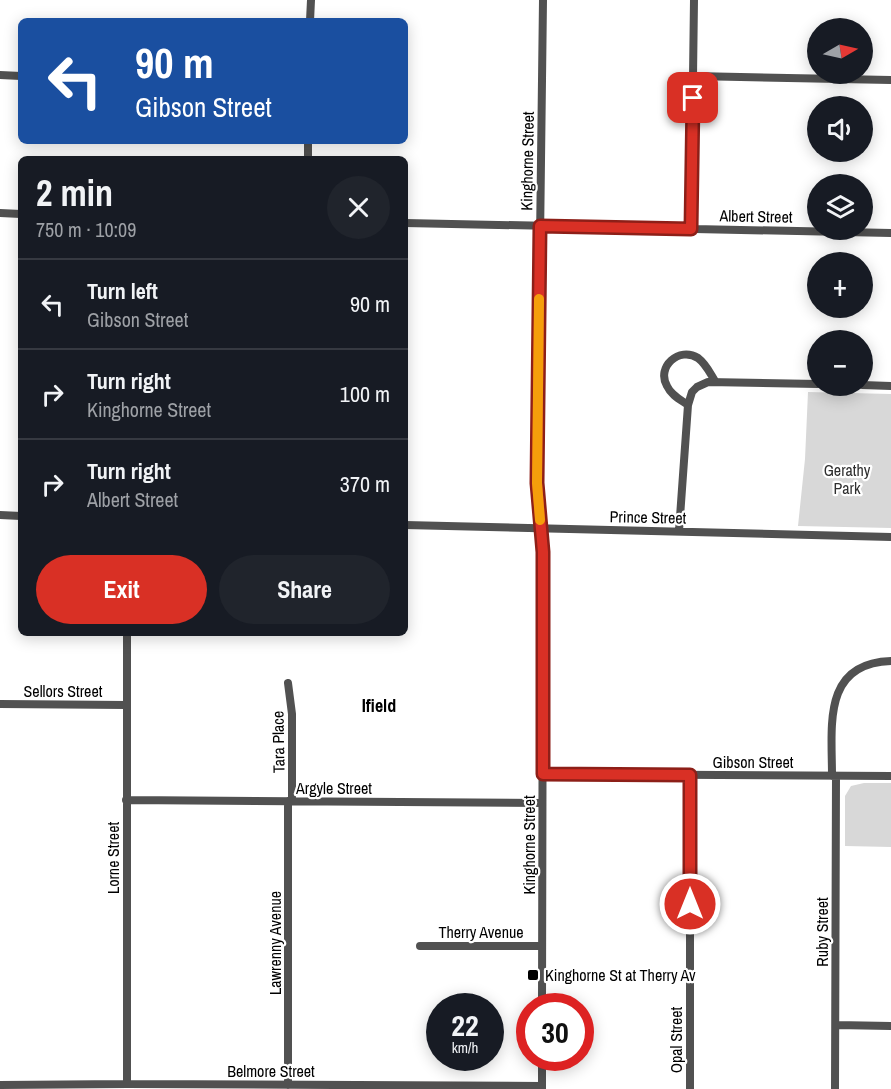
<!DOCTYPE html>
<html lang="en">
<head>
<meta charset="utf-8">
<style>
  body { margin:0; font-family:"Archivo Narrow",sans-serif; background:#20242c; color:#f1f3f6; height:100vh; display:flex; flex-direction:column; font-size:22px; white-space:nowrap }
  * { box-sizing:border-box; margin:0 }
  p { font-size:20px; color:#9ea1a6 }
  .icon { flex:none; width:33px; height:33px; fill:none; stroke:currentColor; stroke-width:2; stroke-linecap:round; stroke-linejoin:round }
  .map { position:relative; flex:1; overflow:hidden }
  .drawer { position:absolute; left:18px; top:156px; width:390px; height:480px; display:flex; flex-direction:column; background:#171b24; border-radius:9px; box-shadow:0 3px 15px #0003 }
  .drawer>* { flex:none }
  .guide { position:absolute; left:18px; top:18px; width:390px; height:126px; border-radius:9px; box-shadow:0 3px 15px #0003; background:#1a4fa0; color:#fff; overflow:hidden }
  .needle { width:39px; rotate:81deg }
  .tools { position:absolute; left:807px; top:18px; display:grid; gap:12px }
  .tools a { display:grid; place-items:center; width:66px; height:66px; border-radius:50%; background:#171b24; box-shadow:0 3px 15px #0003; font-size:30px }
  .speed { position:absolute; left:426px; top:993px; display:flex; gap:12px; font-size:30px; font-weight:700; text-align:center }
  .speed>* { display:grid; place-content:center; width:78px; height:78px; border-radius:50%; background:#171b24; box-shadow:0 3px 15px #0003; line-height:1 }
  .speed small { font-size:15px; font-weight:400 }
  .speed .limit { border:9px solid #d22; background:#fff; color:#111 }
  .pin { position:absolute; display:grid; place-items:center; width:51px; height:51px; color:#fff; margin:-26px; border-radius:12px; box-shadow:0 3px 9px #0006 }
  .me { position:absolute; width:66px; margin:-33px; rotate:0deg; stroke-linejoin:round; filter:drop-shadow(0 0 4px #0008) }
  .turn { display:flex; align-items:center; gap:21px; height:126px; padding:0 18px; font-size:27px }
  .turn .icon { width:78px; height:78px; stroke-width:2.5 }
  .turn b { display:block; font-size:42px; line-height:51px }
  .round { display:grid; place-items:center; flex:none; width:63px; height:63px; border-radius:32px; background:#20242c }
  .head { display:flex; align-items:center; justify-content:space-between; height:102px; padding:0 18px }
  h1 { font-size:36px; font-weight:700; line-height:45px }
  .button { display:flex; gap:12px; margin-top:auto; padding:12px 18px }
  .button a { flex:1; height:69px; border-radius:36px; background:#d93025; color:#fff; font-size:24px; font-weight:700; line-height:69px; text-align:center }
  .button a+a { background:#20242c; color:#f1f3f6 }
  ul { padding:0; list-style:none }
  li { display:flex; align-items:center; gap:18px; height:90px; padding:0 18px; border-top:2px solid #363941 }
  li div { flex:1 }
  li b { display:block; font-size:22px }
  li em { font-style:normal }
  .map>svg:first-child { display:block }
  .green { fill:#d8d8d8 }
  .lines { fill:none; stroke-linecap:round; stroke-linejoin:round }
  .minor { stroke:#515151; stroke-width:8 }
  .route-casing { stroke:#8d1f18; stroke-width:15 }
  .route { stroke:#d93025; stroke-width:10 }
  .slow { stroke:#f59e0b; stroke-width:10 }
  .poi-dot { fill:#000; stroke:#fff; stroke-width:2 }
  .labels { text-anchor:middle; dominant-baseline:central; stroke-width:4.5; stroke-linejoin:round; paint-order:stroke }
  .street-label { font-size:16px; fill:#000; stroke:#fff }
  .park-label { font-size:16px; fill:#2f2f2f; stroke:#fff }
  .poi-label { font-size:16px; fill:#000; stroke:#fff; text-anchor:start }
  .neighbourhood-label { font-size:18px; font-weight:bold; fill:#000; stroke:#fff }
</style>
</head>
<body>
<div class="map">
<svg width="891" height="1089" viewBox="0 0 891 1089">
  <rect width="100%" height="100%" fill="#fff"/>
  <path class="green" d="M 808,392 L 891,394 L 891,528 L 798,526 L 805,459 Z
    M 864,783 L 891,783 L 891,847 L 845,846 L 845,796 L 851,786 Z"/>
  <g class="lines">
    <path class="minor" d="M 310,21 L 311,0
      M 0,75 L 21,76
      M 693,76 L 891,80
      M 308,159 L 308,141
      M 0,213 L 21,214
      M 405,223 L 891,233
      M 691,229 L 694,0
      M 862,385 L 891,386
      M 688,405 C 681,400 671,395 667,386 C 656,367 679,346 698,358 C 706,364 710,373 715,381
      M 0,515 L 21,516
      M 405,525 L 891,537
      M 679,531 L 688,405 L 692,392 L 697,387 L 708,382 L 818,384
      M 288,683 L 292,714 L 292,801
      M 0,704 L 126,705
      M 543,774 L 891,776
      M 832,776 C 832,726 822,663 891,661
      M 126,800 L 542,803
      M 288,801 L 288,1085
      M 420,946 L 542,946
      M 542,1006 L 543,552 L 537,483 L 543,0
      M 836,1025 L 891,1026
      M 127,1084 L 127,633
      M 0,1085 L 127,1084 L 542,1086
      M 542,1089 L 542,1058
      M 690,1089 L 690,775
      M 835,1089 L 836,776"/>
  </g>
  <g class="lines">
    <defs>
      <path id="route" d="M 690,904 L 690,775 L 543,774 L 543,552 L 537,483 L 540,226 L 691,229 L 693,98"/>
    </defs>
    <use href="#route" class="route-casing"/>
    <use href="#route" class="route"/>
    <path class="slow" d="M 539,299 L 537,483 L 540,520"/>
  </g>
  <rect class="poi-dot" x="527" y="969" width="12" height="12" rx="3"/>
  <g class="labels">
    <g class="street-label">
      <text transform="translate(527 161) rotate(-89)">Kinghorne Street</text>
      <text transform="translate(756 216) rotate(1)">Albert Street</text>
      <text transform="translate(648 517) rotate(1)">Prince Street</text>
      <text x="63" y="691">Sellors Street</text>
      <text transform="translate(278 742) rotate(-91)">Tara Place</text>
      <text x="753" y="762">Gibson Street</text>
      <text x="334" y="788">Argyle Street</text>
      <text transform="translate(529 845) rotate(-90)">Kinghorne Street</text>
      <text transform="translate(113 858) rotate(-90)">Lorne Street</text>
      <text x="481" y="932">Therry Avenue</text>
      <text transform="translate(822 932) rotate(-90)">Ruby Street</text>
      <text transform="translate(275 943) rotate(-90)">Lawrenny Avenue</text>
      <text transform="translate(676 1040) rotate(-90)">Opal Street</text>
      <text x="271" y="1071">Belmore Street</text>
    </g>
    <g class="park-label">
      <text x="847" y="470">Gerathy<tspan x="847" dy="18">Park</tspan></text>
    </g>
    <g class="poi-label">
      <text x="545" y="975">Kinghorne St at Therry Av</text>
    </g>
    <g class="neighbourhood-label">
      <text x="379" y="705">Ifield</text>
    </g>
  </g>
</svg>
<div class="tools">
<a><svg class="needle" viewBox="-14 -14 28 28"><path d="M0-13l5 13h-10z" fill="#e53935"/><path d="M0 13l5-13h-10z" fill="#9ea1a6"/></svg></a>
<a><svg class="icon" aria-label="sound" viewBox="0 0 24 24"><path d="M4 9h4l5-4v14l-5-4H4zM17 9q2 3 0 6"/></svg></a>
<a><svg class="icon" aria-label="layers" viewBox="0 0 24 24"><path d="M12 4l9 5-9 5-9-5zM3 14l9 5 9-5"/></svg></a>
<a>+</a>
<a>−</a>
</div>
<div class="speed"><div>22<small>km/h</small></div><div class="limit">30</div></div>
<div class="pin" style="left:693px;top:98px;background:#d93025"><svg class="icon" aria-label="arrive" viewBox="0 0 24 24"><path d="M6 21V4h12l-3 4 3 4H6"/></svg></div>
<svg class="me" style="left:690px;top:904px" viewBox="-20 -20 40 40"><circle r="17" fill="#d93025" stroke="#fff" stroke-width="3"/><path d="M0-11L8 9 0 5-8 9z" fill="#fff"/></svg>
<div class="guide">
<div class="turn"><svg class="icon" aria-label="left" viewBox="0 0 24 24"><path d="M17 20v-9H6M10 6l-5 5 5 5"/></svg><div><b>90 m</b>Gibson Street</div></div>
</div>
<section class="drawer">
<div class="head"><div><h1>2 min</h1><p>750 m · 10:09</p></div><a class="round"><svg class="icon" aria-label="close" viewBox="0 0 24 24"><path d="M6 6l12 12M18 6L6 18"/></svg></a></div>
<ul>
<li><svg class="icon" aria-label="left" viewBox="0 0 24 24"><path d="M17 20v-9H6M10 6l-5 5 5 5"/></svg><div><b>Turn left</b><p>Gibson Street</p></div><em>90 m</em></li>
<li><svg class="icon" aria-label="right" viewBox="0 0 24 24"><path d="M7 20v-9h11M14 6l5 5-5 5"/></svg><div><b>Turn right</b><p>Kinghorne Street</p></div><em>100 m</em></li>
<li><svg class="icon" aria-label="right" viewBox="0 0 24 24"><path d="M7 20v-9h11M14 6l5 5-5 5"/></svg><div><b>Turn right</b><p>Albert Street</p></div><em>370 m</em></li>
</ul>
<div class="button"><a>Exit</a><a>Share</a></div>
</section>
</div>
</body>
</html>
